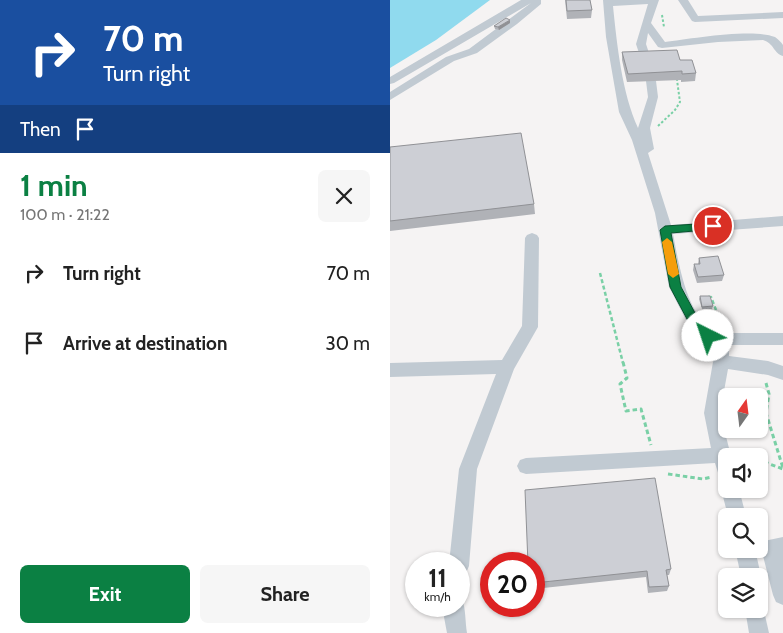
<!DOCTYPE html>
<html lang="en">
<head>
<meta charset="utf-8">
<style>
  body { margin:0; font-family:Cabin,sans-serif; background:#f6f6f6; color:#222; height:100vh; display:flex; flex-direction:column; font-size:19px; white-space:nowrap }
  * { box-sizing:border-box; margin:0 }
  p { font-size:16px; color:#767676 }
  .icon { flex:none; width:28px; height:28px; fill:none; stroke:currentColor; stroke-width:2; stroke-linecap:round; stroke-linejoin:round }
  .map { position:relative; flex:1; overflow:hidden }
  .drawer { display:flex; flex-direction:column; background:#fff; width:390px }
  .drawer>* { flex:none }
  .guide { background:#1a4fa0; color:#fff; overflow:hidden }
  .needle { width:32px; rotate:14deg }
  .controls { position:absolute; left:328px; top:388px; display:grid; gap:10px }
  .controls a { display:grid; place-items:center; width:50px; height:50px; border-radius:8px; background:#fff; box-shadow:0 1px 4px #0004; font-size:25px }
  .speed { position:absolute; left:15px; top:552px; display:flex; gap:10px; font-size:25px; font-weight:700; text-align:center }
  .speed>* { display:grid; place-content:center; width:65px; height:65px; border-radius:50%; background:#fff; box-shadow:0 1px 4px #0004; line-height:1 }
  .speed small { font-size:12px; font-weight:400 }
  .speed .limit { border:8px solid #d22; background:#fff; color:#111 }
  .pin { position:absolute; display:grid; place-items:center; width:42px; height:42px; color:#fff; margin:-21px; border:2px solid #fff; border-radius:50%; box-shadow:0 1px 5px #0007 }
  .me { position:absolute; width:55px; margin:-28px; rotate:319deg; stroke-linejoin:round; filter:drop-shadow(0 0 4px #0008) }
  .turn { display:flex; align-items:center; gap:18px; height:105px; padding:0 20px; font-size:22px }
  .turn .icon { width:65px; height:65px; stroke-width:2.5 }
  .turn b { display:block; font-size:35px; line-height:42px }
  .then { display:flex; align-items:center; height:48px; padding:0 20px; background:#0003; gap:10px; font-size:19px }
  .round { display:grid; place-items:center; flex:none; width:52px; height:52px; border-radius:8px; background:#f6f6f6 }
  .head { display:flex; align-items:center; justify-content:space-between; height:85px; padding:0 20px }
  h1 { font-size:30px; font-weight:700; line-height:38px; color:#0b8043 }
  .cta { display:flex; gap:10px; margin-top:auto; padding:10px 20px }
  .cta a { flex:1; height:58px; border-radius:8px; background:#0b8043; color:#fff; font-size:20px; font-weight:700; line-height:58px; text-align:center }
  .cta a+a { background:#f6f6f6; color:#222 }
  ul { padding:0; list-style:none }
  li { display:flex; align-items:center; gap:15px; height:70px; padding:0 20px }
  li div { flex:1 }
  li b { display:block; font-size:19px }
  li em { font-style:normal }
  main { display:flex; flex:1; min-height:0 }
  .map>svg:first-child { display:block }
  .water { fill:#90daee }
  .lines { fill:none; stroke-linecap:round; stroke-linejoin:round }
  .path-far2 { stroke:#7ad0a6; stroke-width:2; stroke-dasharray:2.5 2; stroke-linecap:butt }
  .path-far1 { stroke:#7ad0a6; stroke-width:2.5; stroke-dasharray:4 2.5; stroke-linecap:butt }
  .path { stroke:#7ad0a6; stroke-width:3; stroke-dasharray:4.5 3; stroke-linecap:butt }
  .minor { fill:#c1cad2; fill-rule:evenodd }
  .wall { fill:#b0b2b7 }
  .shaded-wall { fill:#909195 }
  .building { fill:#cdcfd5; stroke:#909195 }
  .route { fill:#0b8043; stroke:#07532c }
  .slow { fill:#f59e0b }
</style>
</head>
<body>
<main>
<section class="drawer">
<div class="guide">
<div class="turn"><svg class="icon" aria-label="right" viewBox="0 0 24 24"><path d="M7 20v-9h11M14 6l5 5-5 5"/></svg><div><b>70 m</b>Turn right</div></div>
<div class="then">Then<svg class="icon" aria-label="arrive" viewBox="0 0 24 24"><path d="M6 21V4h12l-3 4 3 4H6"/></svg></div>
</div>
<div class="head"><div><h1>1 min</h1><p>100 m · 21:22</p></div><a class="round"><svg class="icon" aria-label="close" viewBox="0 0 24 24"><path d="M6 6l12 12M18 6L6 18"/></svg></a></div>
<ul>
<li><svg class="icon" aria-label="right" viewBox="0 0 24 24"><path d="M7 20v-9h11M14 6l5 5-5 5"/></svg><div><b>Turn right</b></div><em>70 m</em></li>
<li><svg class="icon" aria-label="arrive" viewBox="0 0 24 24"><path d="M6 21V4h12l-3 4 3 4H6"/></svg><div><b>Arrive at destination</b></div><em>30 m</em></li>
</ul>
<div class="cta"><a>Exit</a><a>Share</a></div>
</section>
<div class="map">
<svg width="393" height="633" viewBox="0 0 393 633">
  <rect width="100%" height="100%" fill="#f5f3f3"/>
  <path class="water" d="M 0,0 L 100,0 L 46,40 L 0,68 Z"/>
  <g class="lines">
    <path class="path-far2" d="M 272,15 L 274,27
      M 268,126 L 285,110 L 290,102 L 287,80"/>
    <path class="path-far1" d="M 210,273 L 233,363
      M 318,297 L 321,297 L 331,323"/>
    <path class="path" d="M 233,362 L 237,378 L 230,384 L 236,411 L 251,409 L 261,445
      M 376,383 L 379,394 L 376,413 L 393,468
      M 369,470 L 377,463 L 393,469
      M 278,474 L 313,479 L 322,477"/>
    <path class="minor" d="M 131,0 L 151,0 L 151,4 L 127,24 L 87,53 L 64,61 L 0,100 L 0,92 L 56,57 L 79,49 L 141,3 L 4,83 L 0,84 L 0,77 Z
      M 213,0 L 269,0 L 261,23 L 275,42 C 299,39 363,28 385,37 C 388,39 391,42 393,45 L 393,56 C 384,54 384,43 373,40 L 328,42 L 272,48 L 268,47 L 258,33 L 256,44 L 261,59 L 256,62 L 251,59 L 246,44 L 258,4 L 223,6 C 227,45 232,93 248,128 L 258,97 L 256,81 L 261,78 L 266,81 L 268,97 L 260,128 L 264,149 L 258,153 L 281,225 L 393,216 L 393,226 L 283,234 C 289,263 297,325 332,333 L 393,333 L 393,345 L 339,345 L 339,356 L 378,361 L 393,366 L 393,380 L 378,375 L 338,369 L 330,413 L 341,456 L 336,456 L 336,481 L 330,479 L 325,463 L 136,474 L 130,472 L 127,466 L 130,460 L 136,458 L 321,448 L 314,413 L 323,362 L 324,344 L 313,340 L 296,320 L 279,287 L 265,213 L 242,140 L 229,112 L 216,37 Z
      M 288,0 L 298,0 L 308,16 L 393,12 L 393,18 L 305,22 L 302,21 Z
      M 142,233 L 147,235 L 149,238 L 148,327 L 124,369 L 87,469 L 79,566 L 76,573 L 69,576 L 69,564 L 59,564 L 69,469 L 106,374 L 0,377 L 0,363 L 112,360 L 132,326 L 135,238 L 137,235 Z
      M 336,482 L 336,489 L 349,489 L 356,516 L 338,516 L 331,489 L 334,483 Z
      M 393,537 L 393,605 L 386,602 L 383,595 L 371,548 L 374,541 Z
      M 345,549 L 365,549 L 371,576 L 369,581 L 369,576 L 351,576 Z
      M 69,597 L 72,599 C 76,609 75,622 77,633 L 57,633 L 54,617 L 55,606 L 69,606 Z
      M 369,600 L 372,602 L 379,633 L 359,633 L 355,609 L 369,609 Z"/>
  </g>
  <path class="wall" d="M 175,0 L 200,0 L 202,10 L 201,18 L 177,19 Z
    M 120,23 L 109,30 L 105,29 L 104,26 Z
    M 232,52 L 290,60 L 306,73 L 305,81 L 291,82 L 291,80 L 237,82 L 232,60 Z
    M 0,147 L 144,204 L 145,214 L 0,231 Z
    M 309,258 L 334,275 L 332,281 L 307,283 L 303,270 L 304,264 L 308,264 Z
    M 310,296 L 323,306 L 322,309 L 312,309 L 309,299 Z
    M 144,564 L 281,569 L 279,575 L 277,575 L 279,586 L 277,591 L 258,593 L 256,577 L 144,589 Z"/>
  <path class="shaded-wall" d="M 120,20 L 120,23 L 109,30 L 108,27 Z"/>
  <path class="building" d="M 176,0 L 200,0 L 202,10 L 177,11 Z
    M 116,18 L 120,20 L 108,27 L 104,26 Z
    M 287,50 L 290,60 L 302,60 L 306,73 L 292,74 L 292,71 L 238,74 L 232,52 Z
    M 131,133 L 144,204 L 0,221 L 0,147 Z
    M 328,256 L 334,275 L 308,277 L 304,264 L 310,264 L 309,258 Z
    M 310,296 L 320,296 L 323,306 L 312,307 Z
    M 265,478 L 281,569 L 276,570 L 279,586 L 259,587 L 257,571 L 144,583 L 144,564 L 138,564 L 135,490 Z"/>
  <path class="route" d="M 323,223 L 328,226 L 327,229 L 281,233 L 291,287 L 305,313 L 324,336 L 322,340 L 314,340 L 297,319 L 280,287 L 270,230 L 275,226 Z"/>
  <path class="slow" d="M 277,238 L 282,242 L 289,274 L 283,278 L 278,274 L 272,242 Z"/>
</svg>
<div class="controls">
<a><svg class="needle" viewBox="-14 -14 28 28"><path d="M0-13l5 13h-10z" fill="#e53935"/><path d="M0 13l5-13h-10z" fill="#767676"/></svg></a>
<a><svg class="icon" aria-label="sound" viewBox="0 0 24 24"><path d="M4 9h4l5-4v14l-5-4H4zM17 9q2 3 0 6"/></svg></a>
<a><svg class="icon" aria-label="search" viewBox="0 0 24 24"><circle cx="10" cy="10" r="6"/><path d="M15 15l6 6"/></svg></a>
<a><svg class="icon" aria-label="layers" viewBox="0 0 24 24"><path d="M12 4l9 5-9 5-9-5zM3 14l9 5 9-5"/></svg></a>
</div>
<div class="speed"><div>11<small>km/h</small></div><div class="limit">20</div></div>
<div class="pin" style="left:323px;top:226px;background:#d93025"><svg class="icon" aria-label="arrive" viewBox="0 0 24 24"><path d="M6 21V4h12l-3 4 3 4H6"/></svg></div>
<svg class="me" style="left:318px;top:336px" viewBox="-20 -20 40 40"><circle r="19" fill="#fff"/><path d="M0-13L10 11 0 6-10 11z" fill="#0b8043"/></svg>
</div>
</main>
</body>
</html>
